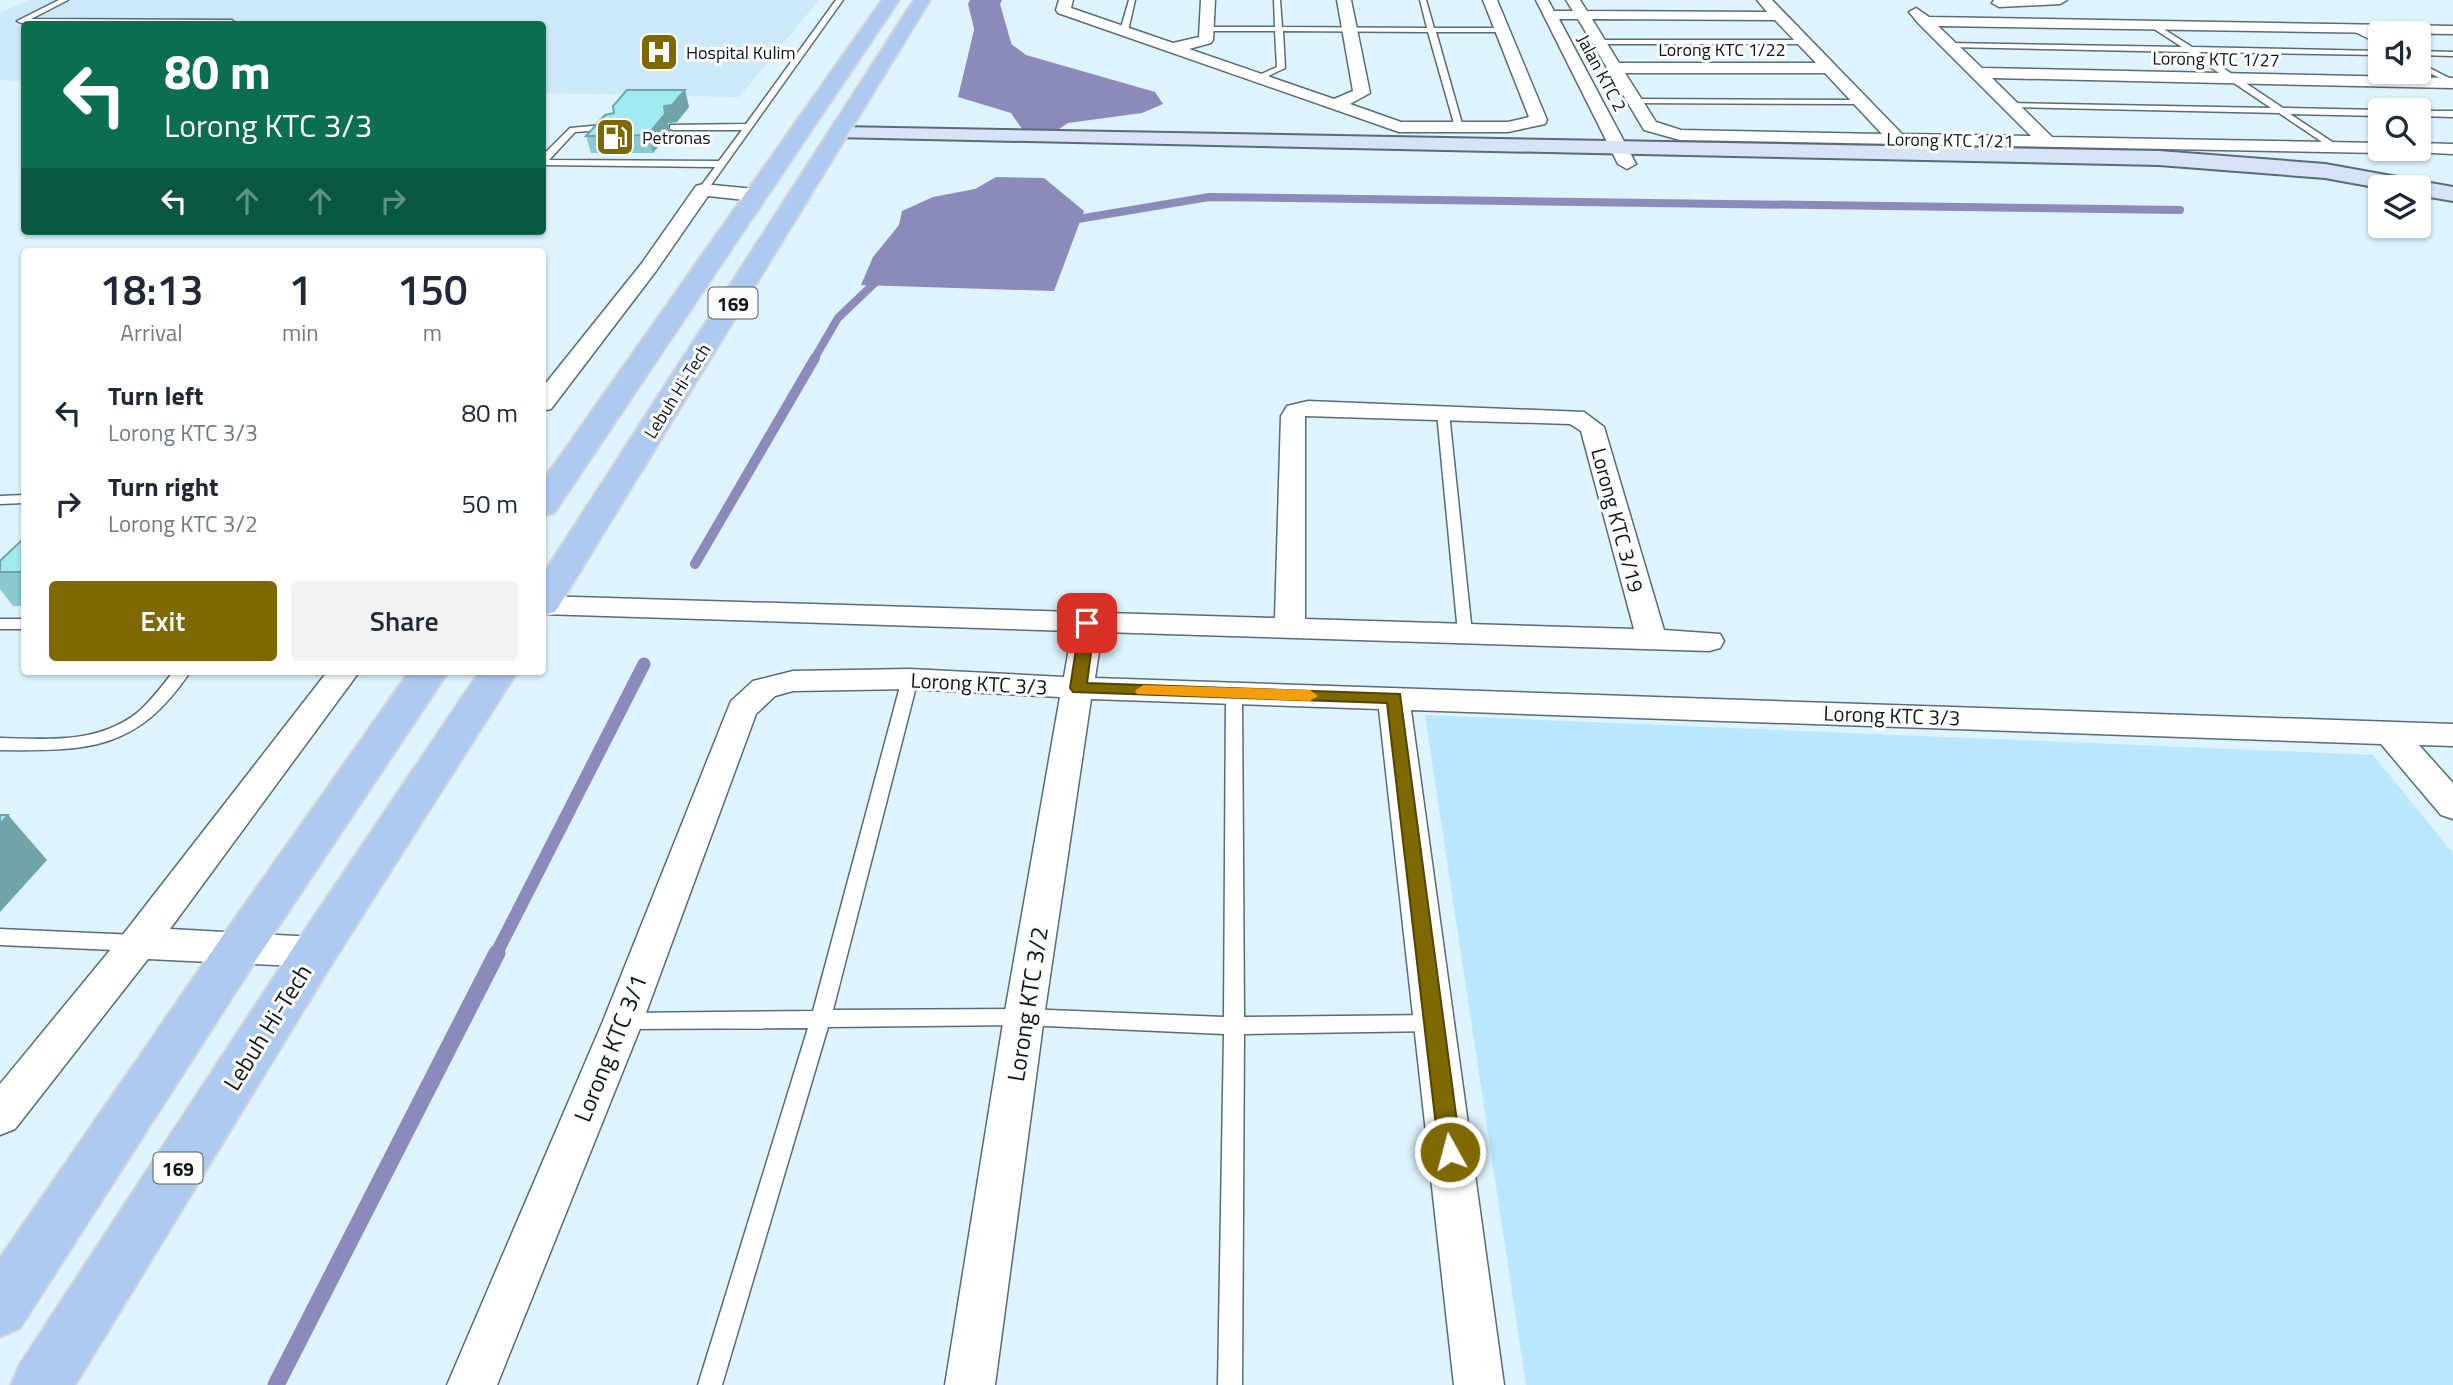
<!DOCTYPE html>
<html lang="en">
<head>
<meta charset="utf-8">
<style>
  body { margin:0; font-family:"Titillium Web",sans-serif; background:#f2f2f3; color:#1f2937; height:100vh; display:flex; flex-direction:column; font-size:26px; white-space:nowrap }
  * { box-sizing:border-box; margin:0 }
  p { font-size:23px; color:#747a83 }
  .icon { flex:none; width:38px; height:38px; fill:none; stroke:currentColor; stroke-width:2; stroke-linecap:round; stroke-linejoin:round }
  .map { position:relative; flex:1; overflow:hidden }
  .details { position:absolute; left:21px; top:248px; width:525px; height:427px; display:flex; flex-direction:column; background:#fff; border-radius:7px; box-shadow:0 2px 5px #0004 }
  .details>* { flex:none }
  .top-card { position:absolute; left:21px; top:21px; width:525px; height:214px; border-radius:7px; box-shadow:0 2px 5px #0004; background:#0b6e4f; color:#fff; overflow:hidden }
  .buttons { position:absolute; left:2368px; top:21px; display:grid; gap:14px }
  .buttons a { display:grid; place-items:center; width:63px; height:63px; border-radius:7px; background:#fff; box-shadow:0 2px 5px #0004; font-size:35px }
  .pin { position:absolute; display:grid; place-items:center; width:60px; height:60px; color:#fff; margin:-30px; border-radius:14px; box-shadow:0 4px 10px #0006 }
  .me { position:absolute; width:77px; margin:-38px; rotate:353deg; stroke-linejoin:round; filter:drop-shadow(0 0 5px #0008) }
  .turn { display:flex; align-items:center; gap:24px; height:147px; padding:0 28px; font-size:32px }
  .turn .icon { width:91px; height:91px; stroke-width:2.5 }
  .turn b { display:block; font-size:49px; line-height:60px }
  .lanes { display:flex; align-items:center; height:66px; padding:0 28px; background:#0003; justify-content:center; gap:35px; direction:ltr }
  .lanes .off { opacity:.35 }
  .eta { display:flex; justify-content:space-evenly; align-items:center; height:119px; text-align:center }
  .eta b { font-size:42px; font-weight:600; line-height:49px }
  .button { display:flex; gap:14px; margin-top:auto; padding:14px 28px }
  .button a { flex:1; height:80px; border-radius:7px; background:#7e6800; color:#fff; font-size:28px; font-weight:600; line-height:80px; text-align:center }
  .button a+a { background:#f2f2f3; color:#1f2937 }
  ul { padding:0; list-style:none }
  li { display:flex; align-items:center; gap:21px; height:91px; padding:0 28px }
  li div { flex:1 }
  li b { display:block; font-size:26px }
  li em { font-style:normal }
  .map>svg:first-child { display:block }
  .built { fill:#cbe9f8 }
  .green { fill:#b9e7ff }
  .water { fill:#8b8abb }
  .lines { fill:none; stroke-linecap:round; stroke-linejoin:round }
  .stream-far3 { stroke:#8b8abb; stroke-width:8 }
  .stream-far2 { stroke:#8b8abb; stroke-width:10 }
  .stream-far1 { stroke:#8b8abb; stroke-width:13 }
  .stream { stroke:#8b8abb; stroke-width:17 }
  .river { fill:#8b8abb; fill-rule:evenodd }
  .lane-casing { stroke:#596b75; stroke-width:3 }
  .street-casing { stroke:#596b75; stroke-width:3 }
  .secondary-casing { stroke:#596b75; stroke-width:4 }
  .primary-casing { stroke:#d4d5d6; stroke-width:4 }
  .lane { fill:#fff; fill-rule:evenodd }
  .street { fill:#fff; fill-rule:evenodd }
  .secondary { fill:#d7e4f8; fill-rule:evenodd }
  .primary { fill:#afcaf1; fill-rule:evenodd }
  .wall { fill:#8ac9cf }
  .shaded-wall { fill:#70a4a9 }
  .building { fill:#a0eaf1; stroke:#70a4a9; stroke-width:2 }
  .route { fill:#7e6800; stroke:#524400; stroke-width:2 }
  .slow { fill:#f59e0b }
  .labels { text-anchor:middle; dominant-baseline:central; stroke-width:6; stroke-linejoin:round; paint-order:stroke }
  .far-street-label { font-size:18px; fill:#10171b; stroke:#fcfcfc }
  .far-poi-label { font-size:18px; fill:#10171b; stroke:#fcfcfc; text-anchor:start }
  .shield { fill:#fcfcfc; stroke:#575c5e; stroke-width:2 }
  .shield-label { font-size:19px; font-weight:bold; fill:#10171b }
  .street-label { font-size:21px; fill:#10171b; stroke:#fcfcfc }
  .near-street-label { font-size:24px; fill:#10171b; stroke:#fcfcfc }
</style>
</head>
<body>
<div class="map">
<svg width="2453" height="1385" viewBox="0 0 2453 1385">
  <rect width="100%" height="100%" fill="#ddf3fe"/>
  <path class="built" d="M 29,0 L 819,0 L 739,97 L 543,93 L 542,24 L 24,24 L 24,81 L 0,80 L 0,13 Z"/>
  <path class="green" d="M 1425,715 L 2373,755 L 2453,853 L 2453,1385 L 1526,1385 Z"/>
  <path class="water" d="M 975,26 L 998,26 L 1003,38 L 1026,55 L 1155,92 L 1163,104 L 1142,113 L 1068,123 L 1056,131 L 1022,129 L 1011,113 L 958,97 Z
    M 996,177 L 1044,178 L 1084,211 L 1054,291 L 861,285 L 873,257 L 899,225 L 902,211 L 933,197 L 975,189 Z"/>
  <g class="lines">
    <path class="stream-far3" d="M 1066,221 L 1209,197 L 2180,210
      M 814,359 L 838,318 L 884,274"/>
    <path class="stream-far2" d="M 695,564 L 815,358"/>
    <path class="stream-far1" d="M 496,954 L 644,664"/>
    <path class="stream" d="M 276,1385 L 497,953"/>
    <path class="river" d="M 970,0 L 1002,0 L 1000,4 L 1014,53 L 1052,113 L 1046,121 L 1033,124 L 1020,121 L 1014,113 L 980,53 L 968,4 Z"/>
    <defs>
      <path id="lane" d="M 59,0 L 68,0 L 31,19 L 232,20 L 236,24 L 21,23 L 17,21 Z
        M 836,0 L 843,0 L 706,192 L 698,190 L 715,167 L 542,165 L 542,156 L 570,128 L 614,124 L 617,125 L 617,129 L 575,132 L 549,160 L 719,161 L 742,130 L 673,130 L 670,129 L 670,125 L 746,124 Z
        M 1129,0 L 1135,0 L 1128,31 L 1124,33 L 1120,31 Z
        M 1274,0 L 1280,0 L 1282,27 L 1427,28 L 1420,0 L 1426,0 L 1434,28 L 1502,28 L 1506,30 L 1502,32 L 1436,32 L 1463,127 L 1459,130 L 1455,127 L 1428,32 L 1283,31 L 1285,68 L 1260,80 L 1257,76 L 1277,67 L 1275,31 L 1206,31 L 1202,29 L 1206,27 L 1275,27 Z
        M 2154,23 L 2192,47 L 2380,51 L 2380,55 L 2199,52 L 2283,108 L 2380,110 L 2380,116 L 2290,114 L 2337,145 L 2338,147 L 2334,150 L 2279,113 L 2009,107 L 2006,107 L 2006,103 L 2271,108 L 2188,52 L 1949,47 L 1945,45 L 1949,43 L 2182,47 L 2151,27 Z
        M 2353,27 L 2359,27 L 2380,39 L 2380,44 L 2353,31 Z
        M 1599,40 L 1804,40 L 1808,42 L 1804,44 L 1596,44 Z
        M 2418,51 L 2453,52 L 2453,56 L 2418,55 Z
        M 2418,62 L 2453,80 L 2453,85 L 2418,67 Z
        M 1634,99 L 1861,100 L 1865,102 L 1861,104 L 1631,103 L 1631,99 Z
        M 2418,111 L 2453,111 L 2453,117 L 2418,116 Z
        M 1443,409 L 1449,413 L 1472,633 L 1465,638 L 1458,633 L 1437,413 Z
        M 24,495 L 24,503 L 0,504 L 0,496 Z
        M 0,619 L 24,619 L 24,629 L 0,629 Z
        M 173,672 L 190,672 C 137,751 88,751 0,750 L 0,738 C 48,739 97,744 137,713 C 151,701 162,686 173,672 Z
        M 910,674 L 918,679 L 833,1010 L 1024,1009 L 1224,1017 L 1226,694 L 1234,689 L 1242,694 L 1244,1017 L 1434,1015 L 1441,1017 L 1444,1023 L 1441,1029 L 1434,1031 L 1244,1034 L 1242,1385 L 1218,1385 L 1224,1034 L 1024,1025 L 828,1027 L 722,1385 L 698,1385 L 808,1028 L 623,1029 L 616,1027 L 613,1021 L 616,1015 L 623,1013 L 813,1011 L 902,679 Z
        M 0,929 L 137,935 L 144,938 L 146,943 L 144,948 L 137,951 L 0,945 Z"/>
      <path id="street" d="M 1059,0 L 1073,0 L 1071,8 L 1173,43 L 1199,37 L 1201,0 L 1215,0 L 1213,40 L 1211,43 L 1189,49 L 1334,99 L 1353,91 L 1337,0 L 1351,0 L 1370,93 L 1350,104 L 1401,122 L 1508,122 L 1529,117 L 1483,0 L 1497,0 L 1547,120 L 1545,124 L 1508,132 L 1399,132 L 1058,13 L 1056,10 Z
        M 1536,0 L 1548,0 L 1554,11 L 1573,11 L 1566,0 L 1580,0 L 1587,11 L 1767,12 L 1757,0 L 1772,0 L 1902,134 L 2031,136 L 1919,24 L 1909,12 L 1916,8 L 1929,17 L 2453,26 L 2453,34 L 1938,26 L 1982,68 L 2453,78 L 2453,88 L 1992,78 L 2052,137 L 2380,143 L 2380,149 L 2388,149 L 2380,153 L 1680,140 L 1644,130 L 1578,19 L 1559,19 L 1636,164 L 1627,169 L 1618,164 ZM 1592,19 L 1775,20 L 1816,63 L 1619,63 ZM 1625,73 L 1825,73 L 1882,134 L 1681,130 L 1656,122 Z
        M 1994,0 L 2067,0 L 2060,4 L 1999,7 L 1992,3 Z
        M 2418,143 L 2453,144 L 2453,154 L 2412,152 L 2410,149 L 2418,149 Z
        M 703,184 L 754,189 L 763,195 L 754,201 L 708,196 L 656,271 L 551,409 L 542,411 L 542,388 L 642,263 L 696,186 Z
        M 1308,401 L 1584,412 L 1604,427 L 1664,630 L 1720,634 L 1724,641 L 1720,648 L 1709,651 L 1102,632 L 1095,678 L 2453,724 L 2453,746 L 2419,745 L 2453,783 L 2453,819 L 2441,815 L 2381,744 L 1411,710 L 1504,1385 L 1454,1385 L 1379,709 L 1091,699 L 1044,1017 L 995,1385 L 945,1385 L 1004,1017 L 1060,697 L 910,689 L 793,691 L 775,696 L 756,714 L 643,1021 L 497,1385 L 447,1385 L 603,1021 L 731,701 L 753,681 L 793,671 L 910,669 L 1064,677 L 1072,631 L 542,614 L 542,596 L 1275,618 L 1281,416 L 1287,406 ZM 1305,416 L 1570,424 L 1581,431 L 1634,629 L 1305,619 Z
        M 327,672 L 359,672 L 170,929 L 315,937 L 328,941 L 334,952 L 328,963 L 315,967 L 148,959 L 15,1129 L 0,1135 L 0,1084 L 125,932 Z"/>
      <path id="secondary" d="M 840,127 L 2159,151 L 2325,164 L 2453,187 L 2453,201 L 2418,195 L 2418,187 L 2380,188 L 2325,178 L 2159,165 L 833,137 L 829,133 L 833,129 Z"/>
      <path id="primary" d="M 882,0 L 899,0 L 554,513 L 542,516 L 542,482 Z
        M 914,0 L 930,0 L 560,604 L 555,612 L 542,615 L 542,576 Z
        M 409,672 L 448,672 L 256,960 L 20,1328 L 0,1337 L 0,1258 L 224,934 Z
        M 479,672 L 517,672 L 331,965 L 75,1385 L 11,1385 L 20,1364 L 299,939 Z"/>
    </defs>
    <use href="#lane" class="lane-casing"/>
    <use href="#street" class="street-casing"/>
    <use href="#secondary" class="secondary-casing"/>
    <use href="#primary" class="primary-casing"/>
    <use href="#lane" class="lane"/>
    <use href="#street" class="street"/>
    <use href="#secondary" class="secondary"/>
    <use href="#primary" class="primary"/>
  </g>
  <path class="wall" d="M 685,90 L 689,107 L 677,122 L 668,123 L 670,132 L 653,153 L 591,153 L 586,136 L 614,113 Z
    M 24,538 L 24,606 L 13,606 L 0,589 L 0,561 Z"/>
  <path class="shaded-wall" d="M 685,90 L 689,107 L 677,122 L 668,123 L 670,132 L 653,153 L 648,135 L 664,106 Z
    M 8,815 L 47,860 L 0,912 L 0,824 Z"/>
  <path class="building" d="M 627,90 L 685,90 L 672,105 L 664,106 L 665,114 L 648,135 L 586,136 L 605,115 L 614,113 L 613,106 Z
    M 24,538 L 24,572 L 0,572 L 0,561 Z
    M 0,815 L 8,815 L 0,824 Z"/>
  <path class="route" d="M 1087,619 L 1095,623 L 1087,683 L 1400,694 L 1461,1152 L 1458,1159 L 1450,1162 L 1443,1159 L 1439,1152 L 1387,703 L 1073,692 L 1070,688 L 1080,623 Z"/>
  <path class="slow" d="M 1143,685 L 1310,690 L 1318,696 L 1310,701 L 1137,694 L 1135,691 Z"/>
  <defs>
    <symbol id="hospital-square" viewBox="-11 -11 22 22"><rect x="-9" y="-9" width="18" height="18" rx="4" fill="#7e6800" stroke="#fcfcfc"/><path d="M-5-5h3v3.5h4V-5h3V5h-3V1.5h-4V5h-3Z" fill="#fff"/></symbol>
    <symbol id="fuel-square" viewBox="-11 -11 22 22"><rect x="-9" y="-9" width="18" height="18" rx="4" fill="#7e6800" stroke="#fcfcfc"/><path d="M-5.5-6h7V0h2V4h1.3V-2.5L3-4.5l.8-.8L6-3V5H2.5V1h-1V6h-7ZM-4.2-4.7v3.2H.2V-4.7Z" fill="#fff"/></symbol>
  </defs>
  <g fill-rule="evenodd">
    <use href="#hospital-square" x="637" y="30" width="44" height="44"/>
    <use href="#fuel-square" x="593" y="115" width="44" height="44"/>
  </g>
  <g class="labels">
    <g class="far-street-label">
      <text x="1722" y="49">Lorong KTC 1/22</text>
      <text transform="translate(2216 59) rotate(1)">Lorong KTC 1/27</text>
      <text transform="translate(1602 73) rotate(62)">Jalan KTC 2</text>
      <text transform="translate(1950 140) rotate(1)">Lorong KTC 1/21</text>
      <text transform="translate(677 391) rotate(-58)">Lebuh Hi-Tech</text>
    </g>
    <g class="far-poi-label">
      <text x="686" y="52">Hospital Kulim</text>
      <text x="642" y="137">Petronas</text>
    </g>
    <g class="shield">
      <rect x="708.5" y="287.5" width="49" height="31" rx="5"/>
      <rect x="153.5" y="1152.5" width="49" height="31" rx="5"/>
    </g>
    <g class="shield-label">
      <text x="733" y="303">169</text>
      <text x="178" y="1168">169</text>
    </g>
    <g class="street-label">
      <text transform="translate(1618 520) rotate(75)">Lorong KTC 3/19</text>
      <text transform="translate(979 683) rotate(3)">Lorong KTC 3/3</text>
      <text transform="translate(1892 715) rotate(2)">Lorong KTC 3/3</text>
    </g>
    <g class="near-street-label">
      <text transform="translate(1027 1004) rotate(-81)">Lorong KTC 3/2</text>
      <text transform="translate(267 1027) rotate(-58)">Lebuh Hi-Tech</text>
      <text transform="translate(610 1048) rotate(-68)">Lorong KTC 3/1</text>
    </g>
  </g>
</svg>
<div class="buttons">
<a><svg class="icon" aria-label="sound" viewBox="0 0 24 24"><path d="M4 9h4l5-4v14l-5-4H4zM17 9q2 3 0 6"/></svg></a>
<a><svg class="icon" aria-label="search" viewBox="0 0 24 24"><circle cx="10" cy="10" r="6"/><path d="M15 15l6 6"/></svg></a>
<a><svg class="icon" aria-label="layers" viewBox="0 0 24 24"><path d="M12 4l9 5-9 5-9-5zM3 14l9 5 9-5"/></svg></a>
</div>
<div class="pin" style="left:1087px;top:623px;background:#d93025"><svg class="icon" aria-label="arrive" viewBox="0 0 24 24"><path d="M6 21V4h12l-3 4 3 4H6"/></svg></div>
<svg class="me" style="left:1450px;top:1152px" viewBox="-20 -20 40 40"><circle r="17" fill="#7e6800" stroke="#fff" stroke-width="3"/><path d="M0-11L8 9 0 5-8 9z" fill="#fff"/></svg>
<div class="top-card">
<div class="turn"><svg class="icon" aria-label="left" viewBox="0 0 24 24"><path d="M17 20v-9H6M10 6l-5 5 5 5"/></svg><div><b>80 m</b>Lorong KTC 3/3</div></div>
<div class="lanes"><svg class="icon" aria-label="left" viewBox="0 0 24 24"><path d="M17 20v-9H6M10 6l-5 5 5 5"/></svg><svg class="icon off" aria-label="ahead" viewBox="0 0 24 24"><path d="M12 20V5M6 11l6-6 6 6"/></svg><svg class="icon off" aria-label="ahead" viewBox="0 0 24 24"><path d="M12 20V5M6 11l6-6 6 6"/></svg><svg class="icon off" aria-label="right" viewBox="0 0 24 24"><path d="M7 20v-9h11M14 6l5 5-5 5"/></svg></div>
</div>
<section class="details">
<div class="eta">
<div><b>18:13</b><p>Arrival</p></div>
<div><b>1</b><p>min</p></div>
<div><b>150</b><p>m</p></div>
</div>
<ul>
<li><svg class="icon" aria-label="left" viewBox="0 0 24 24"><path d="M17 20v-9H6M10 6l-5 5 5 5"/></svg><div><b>Turn left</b><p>Lorong KTC 3/3</p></div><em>80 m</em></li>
<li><svg class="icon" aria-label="right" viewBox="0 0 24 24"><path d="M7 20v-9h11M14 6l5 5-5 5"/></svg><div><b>Turn right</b><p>Lorong KTC 3/2</p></div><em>50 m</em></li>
</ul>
<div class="button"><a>Exit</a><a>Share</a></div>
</section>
</div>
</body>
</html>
